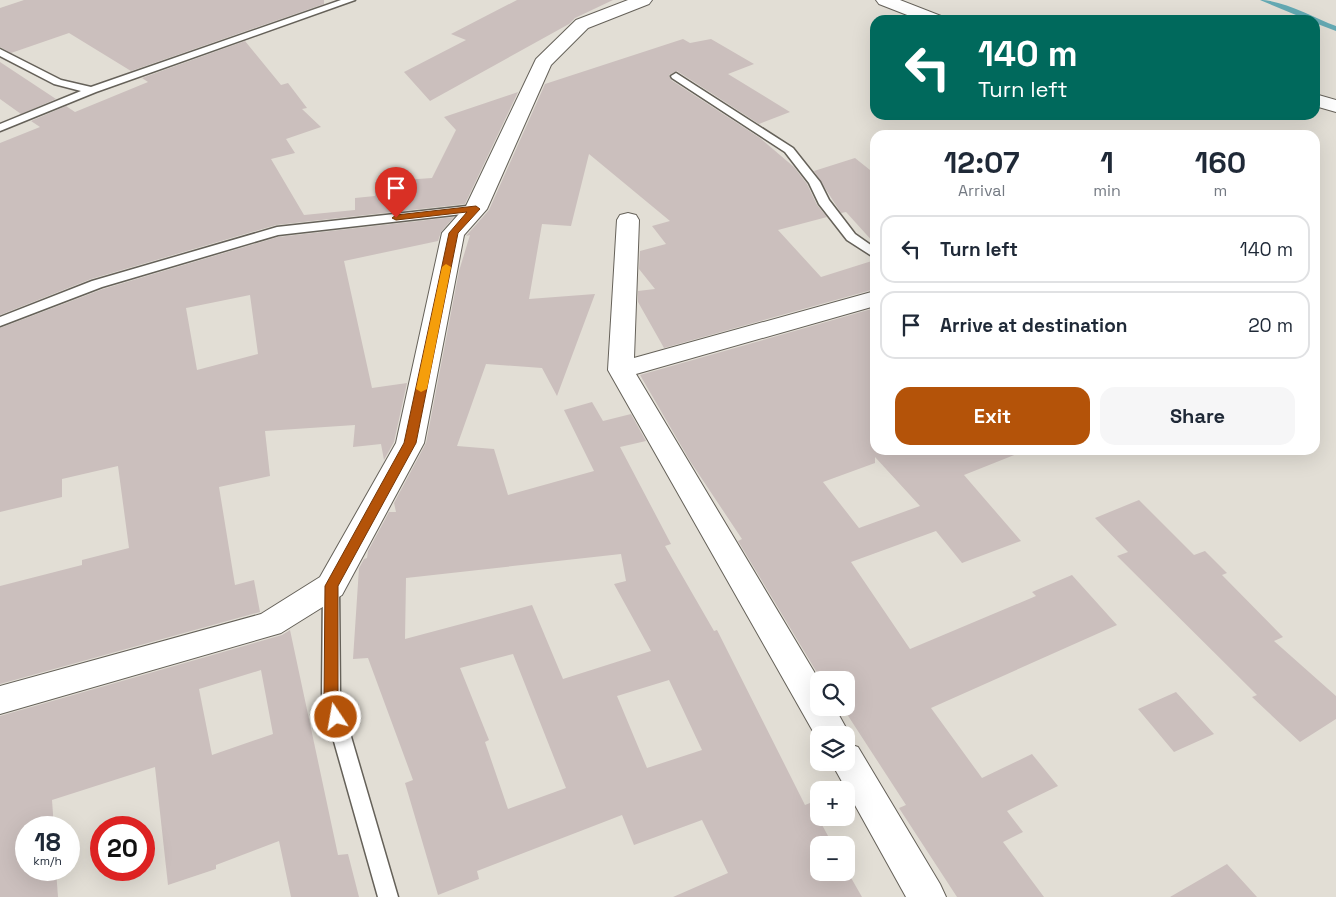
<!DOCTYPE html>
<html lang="en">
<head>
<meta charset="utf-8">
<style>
  body { margin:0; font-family:"Space Grotesk",sans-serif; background:#f6f6f7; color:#1f2937; height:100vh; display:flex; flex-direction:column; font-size:19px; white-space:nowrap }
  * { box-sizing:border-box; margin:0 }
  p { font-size:16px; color:#747a83 }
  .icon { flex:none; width:28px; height:28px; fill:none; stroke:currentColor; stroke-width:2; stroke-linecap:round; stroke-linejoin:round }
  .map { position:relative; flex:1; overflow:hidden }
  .side { position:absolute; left:870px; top:130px; width:450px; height:325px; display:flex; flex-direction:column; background:#fff; border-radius:15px; box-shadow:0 5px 20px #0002 }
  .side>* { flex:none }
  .banner { position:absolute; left:870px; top:15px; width:450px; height:105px; border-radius:15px; box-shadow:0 5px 20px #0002; background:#00695c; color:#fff; overflow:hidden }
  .buttons { position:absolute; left:810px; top:671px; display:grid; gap:10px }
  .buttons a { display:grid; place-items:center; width:45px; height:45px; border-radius:10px; background:#fff; box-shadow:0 5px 20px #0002; font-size:25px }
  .speed { position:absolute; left:15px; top:816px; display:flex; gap:10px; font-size:25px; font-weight:700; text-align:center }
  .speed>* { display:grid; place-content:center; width:65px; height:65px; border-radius:50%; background:#fff; box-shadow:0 5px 20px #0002; line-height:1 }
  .speed small { font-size:12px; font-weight:400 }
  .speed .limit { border:8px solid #d22; background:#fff; color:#111 }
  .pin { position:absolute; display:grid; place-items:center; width:42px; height:42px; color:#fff; margin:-51px -21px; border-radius:50% 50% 50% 0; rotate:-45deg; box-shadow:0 0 5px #0007 }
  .pin .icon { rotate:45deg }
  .me { position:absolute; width:55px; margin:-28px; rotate:348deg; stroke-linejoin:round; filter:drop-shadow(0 0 4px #0008) }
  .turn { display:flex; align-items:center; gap:18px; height:105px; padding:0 25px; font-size:22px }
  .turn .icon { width:65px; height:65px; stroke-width:2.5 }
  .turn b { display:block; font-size:35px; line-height:42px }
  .eta { display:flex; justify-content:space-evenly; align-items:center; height:85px; text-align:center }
  .eta b { font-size:30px; font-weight:600; line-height:35px }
  .cta { display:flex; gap:10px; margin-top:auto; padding:10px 25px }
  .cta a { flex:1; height:58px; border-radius:15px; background:#b45309; color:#fff; font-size:20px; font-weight:600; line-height:58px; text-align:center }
  .cta a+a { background:#f6f6f7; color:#1f2937 }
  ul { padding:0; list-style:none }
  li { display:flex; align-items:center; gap:15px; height:68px; margin:0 10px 8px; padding:0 15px; border:2px solid #e0e1e3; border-radius:15px }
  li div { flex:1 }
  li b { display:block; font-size:19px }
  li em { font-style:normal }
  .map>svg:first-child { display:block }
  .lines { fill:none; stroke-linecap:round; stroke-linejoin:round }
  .stream { fill:#64a9b3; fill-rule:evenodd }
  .building { fill:#cbbfbd; fill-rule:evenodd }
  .service-casing { stroke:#656159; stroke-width:3 }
  .minor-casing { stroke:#656159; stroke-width:2 }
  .service { fill:#fff; fill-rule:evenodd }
  .minor { fill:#fff; fill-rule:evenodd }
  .route { fill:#b45309; stroke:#753606 }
  .slow { fill:#f59e0b }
</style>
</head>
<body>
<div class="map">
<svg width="1336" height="897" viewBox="0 0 1336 897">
  <rect width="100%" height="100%" fill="#e2ded5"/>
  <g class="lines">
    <path class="stream" d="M 1260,0 C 1283,0 1314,18 1336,26 L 1336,31 L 1315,23 L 1315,20 L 1308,20 Z"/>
  </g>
  <path class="building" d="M 24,0 L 324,0 L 324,4 L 131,71 L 69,33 L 11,53 L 0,47 L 0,8 Z
    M 517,0 L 613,0 L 575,18 L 569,24 L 430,101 L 404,72 L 466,40 L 451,34 Z
    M 683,39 L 690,43 L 711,39 L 754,64 L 728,74 L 790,112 L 759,124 L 677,71 L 669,75 L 671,80 L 760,138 L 794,167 L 807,184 L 817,205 L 827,217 L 778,230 L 821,277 L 875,260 L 875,289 L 664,348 L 638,302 L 638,291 L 655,289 L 639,269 L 640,251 L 666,244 L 652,226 L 670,221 L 589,154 L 571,226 L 542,224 L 529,299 L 595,294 L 557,396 L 542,368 L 486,364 L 457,446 L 494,449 L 508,495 L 594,471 L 564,410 L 592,402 L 603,421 L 631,414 L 646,441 L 620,447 L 671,544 L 665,546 L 714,631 L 717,630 L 805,805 L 810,803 L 833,845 L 819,845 L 819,872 L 846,872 L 846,869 L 862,897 L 673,897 L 728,873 L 702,820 L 634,845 L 622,815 L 477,871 L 479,879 L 438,895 L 405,783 L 413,780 L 368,658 L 353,659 L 359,568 L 364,559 L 367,558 L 368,551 L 389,512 L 396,512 L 394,503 L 426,443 L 459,271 L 470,235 L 466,236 L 489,210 L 545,84 ZM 621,554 L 626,581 L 614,584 L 651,651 L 563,679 L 532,605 L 405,639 L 406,578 ZM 513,654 L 566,788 L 508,809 L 485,742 L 489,740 L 460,668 ZM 669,680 L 702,750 L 647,768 L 617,696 Z
    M 245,41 L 281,85 L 288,83 L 307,108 L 302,109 L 321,127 L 286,139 L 295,153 L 271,159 L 304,215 L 355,210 L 355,198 L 375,196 L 375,182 L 432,178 L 456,130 L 444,117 L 518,92 L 465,204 L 276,225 L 91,279 L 0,315 L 0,143 L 40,127 L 31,121 L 66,106 L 75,112 L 148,82 L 142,78 Z
    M 0,62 L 56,99 L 21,114 L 0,99 Z
    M 855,158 L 875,174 L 875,244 L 846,212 L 841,213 L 814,171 Z
    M 454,217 L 441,232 L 438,241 L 344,261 L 372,388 L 407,383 L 394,442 L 384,460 L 381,444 L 353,447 L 355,425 L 265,431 L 270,476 L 219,487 L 235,585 L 254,580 L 260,612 L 0,684 L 0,586 L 82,565 L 82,560 L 129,548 L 118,466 L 62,479 L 62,497 L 0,512 L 0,328 L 103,289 L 278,237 ZM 250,295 L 258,354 L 197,370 L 186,308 Z
    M 875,308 L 875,450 L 1022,450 L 1022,452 L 964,475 L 1021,541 L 962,563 L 936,531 L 851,562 L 910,649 L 1036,596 L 1032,592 L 1072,575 L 1117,625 L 931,708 L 982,778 L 1032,754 L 1058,786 L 1007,811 L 1023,832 L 1003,842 L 1044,897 L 957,897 L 899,808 L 906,805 L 843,708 L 846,708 L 846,680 L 825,680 L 819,671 L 819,676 L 738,541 L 742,539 L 690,461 L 640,375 ZM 875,457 L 920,506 L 859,528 L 823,482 L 875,463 Z
    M 1139,500 L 1194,555 L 1205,551 L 1227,573 L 1222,575 L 1283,637 L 1274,641 L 1336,696 L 1336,719 L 1300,742 L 1252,697 L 1257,695 L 1117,556 L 1128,552 L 1095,518 Z
    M 290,630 L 338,855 L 348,854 L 359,897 L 291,897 L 279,841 L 216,865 L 216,869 L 168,885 L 155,767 L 52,800 L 54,828 L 26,828 L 26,870 L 56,870 L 58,897 L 0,897 L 0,716 L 282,635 ZM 261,670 L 273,734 L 212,755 L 199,689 Z
    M 1176,692 L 1214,734 L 1174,752 L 1138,709 Z
    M 1227,864 L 1257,897 L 1170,897 Z"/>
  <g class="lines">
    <defs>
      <path id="service" d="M 341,0 L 355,0 L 96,92 L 0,131 L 0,124 L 81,91 L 54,84 L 0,56 L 0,49 L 61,80 L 91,87 Z
        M 676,73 L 793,148 L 820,182 L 829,200 L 855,234 L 875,248 L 875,258 L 847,240 L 819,204 L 809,183 L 785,152 L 672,78 L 671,76 Z
        M 476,205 L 482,209 L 480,212 L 278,235 L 102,287 L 0,326 L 0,317 L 92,281 L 277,227 Z
        M 331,579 L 337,581 L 339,586 L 340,699 L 398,897 L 378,897 L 322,699 L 323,586 L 325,581 Z"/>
      <path id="minor" d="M 628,0 L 652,0 L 649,4 L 588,28 L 551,65 L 487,209 L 464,235 L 424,443 L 342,595 L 281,633 L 0,714 L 0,686 L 261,614 L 320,577 L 396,443 L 442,233 L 466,206 L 536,59 L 576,20 Z
        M 876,0 L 900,0 L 941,16 L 944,20 L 920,20 L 879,4 Z
        M 1315,94 L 1336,100 L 1336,112 L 1315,106 Z
        M 628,213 L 636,215 L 639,220 L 634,358 L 875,291 L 875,306 L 636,374 L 819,680 L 819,708 L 835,708 L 850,735 L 846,743 L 858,747 L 940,884 L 946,897 L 906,897 L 831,762 L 846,762 L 846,735 L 819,735 L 819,742 L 608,370 L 617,220 L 620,215 Z"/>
    </defs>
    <use href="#service" class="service-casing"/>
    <use href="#minor" class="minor-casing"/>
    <use href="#service" class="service"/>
    <use href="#minor" class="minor"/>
  </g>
  <path class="route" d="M 476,206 L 480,209 L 458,233 L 416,443 L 338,586 L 338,699 L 343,717 L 341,721 L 336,723 L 331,721 L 324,699 L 325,586 L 404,443 L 449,233 L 467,212 L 396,220 L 392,218 L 396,215 Z"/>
  <path class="slow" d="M 446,264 L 451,267 L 427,389 L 421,392 L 416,389 L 442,267 Z"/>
</svg>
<div class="buttons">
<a><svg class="icon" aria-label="search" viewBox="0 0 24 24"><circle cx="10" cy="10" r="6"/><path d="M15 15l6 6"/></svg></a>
<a><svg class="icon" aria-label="layers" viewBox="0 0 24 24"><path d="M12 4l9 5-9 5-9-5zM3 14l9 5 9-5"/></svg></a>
<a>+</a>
<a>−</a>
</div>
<div class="speed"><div>18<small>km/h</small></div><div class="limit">20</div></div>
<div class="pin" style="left:396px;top:218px;background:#d93025"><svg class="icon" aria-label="arrive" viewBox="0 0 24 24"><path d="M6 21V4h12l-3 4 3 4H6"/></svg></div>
<svg class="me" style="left:336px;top:717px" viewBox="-20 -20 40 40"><circle r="17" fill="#b45309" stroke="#fff" stroke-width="3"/><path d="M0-11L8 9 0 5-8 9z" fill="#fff"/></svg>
<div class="banner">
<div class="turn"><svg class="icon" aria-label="left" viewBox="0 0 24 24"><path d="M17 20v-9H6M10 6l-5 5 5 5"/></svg><div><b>140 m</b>Turn left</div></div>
</div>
<section class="side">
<div class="eta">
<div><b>12:07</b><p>Arrival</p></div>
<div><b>1</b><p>min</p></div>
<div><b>160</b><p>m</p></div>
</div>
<ul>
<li><svg class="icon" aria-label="left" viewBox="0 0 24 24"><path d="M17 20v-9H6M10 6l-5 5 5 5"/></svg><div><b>Turn left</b></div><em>140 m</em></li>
<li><svg class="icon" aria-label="arrive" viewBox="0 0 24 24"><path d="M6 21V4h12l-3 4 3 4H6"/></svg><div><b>Arrive at destination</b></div><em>20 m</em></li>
</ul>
<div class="cta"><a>Exit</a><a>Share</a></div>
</section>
</div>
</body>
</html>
